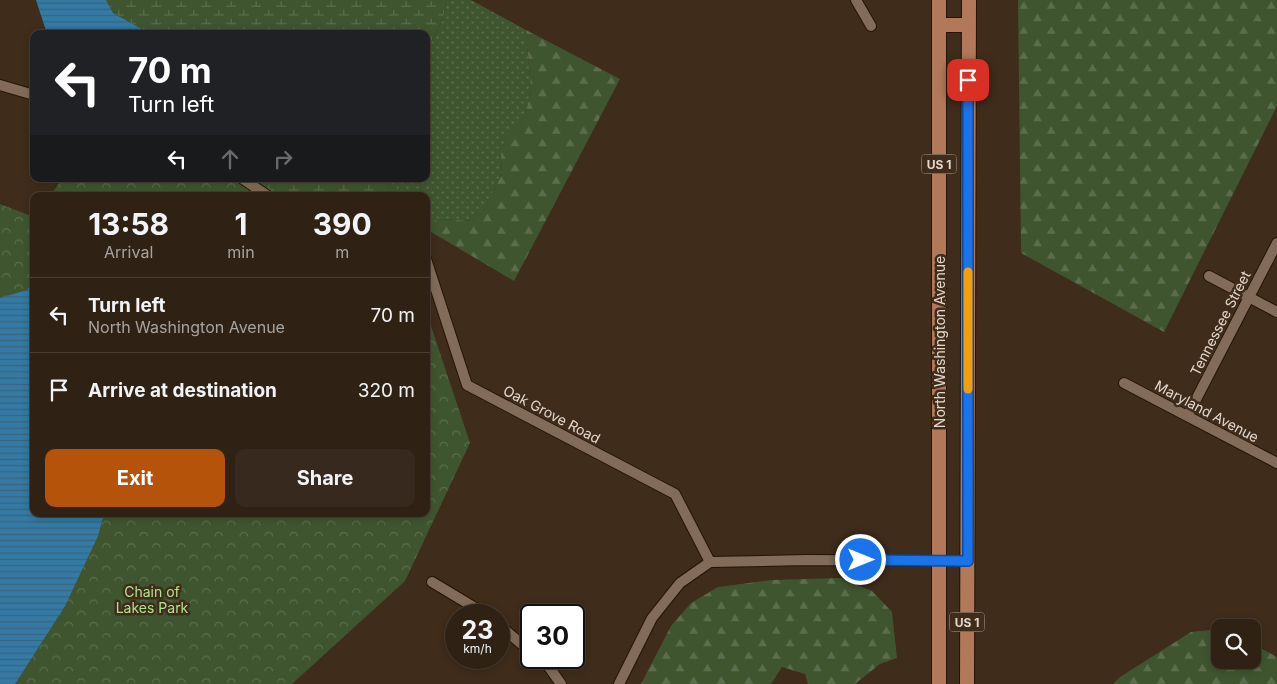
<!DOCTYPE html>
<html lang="en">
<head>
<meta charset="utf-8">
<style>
  body { margin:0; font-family:Inter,sans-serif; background:#37291d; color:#f1f3f6; height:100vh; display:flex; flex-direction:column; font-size:19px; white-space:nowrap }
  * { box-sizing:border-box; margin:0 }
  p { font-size:16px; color:#a7a3a0 }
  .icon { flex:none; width:28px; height:28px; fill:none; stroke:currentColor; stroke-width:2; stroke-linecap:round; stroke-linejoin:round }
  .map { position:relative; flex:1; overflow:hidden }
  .sheet { position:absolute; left:30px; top:192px; width:400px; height:325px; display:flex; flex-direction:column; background:#2f2114; border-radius:10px; box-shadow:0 2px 8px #0003,0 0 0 1px #4a3e34 }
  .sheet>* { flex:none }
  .banner { position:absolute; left:30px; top:30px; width:400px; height:152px; border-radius:10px; box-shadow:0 2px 8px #0003,0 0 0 1px #4a3e34; background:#202124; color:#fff; overflow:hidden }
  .fabs { position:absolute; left:1211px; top:619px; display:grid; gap:10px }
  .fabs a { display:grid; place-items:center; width:50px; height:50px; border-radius:10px; background:#2f2114; box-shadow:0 2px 8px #0003,0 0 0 1px #4a3e34; font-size:25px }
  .speed { position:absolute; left:445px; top:604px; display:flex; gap:10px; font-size:25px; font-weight:700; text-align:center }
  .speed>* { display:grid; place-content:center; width:65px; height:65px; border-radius:50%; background:#2f2114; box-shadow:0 2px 8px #0003,0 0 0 1px #4a3e34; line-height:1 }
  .speed small { font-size:12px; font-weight:400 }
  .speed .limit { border:2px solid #111; border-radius:8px; background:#fff; color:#111 }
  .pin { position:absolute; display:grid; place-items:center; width:42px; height:42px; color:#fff; margin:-21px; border-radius:10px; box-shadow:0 2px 8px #0006 }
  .me { position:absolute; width:55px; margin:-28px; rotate:90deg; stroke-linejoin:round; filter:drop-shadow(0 0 4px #0008) }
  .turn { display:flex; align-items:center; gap:18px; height:105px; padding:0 15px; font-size:22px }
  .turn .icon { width:65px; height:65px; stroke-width:2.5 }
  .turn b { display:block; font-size:35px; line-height:42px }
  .lanes { display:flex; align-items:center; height:48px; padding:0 15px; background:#0003; justify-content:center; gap:25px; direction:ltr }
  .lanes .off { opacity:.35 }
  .eta { display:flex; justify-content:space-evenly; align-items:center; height:85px; text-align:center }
  .eta b { font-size:30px; font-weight:700; line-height:35px }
  .cta { display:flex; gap:10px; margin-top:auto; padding:10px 15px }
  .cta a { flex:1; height:58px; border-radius:10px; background:#b45309; color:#fff; font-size:20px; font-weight:700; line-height:58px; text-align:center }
  .cta a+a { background:#37291d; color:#f1f3f6 }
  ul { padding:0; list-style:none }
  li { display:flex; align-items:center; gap:15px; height:75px; padding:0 15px; border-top:1px solid #4a3e34 }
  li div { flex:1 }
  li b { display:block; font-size:19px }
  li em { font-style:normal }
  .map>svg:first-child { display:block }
  .grass { fill:url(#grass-dots) }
  .forest { fill:url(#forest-firs) }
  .wetland { fill:url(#wetland-marsh) }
  .park { fill:url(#park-crowns) }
  .water { fill:url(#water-rules) }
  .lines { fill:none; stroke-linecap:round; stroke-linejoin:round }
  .minor-casing { stroke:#251404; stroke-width:12 }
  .primary-casing { stroke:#251404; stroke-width:16 }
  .minor { stroke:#826c59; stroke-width:10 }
  .primary { stroke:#b17959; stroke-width:14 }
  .route-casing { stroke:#114b97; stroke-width:12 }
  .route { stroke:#1a73e8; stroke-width:9 }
  .slow { stroke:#f59e0b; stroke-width:9 }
  .labels { text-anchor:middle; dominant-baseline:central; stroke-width:5; stroke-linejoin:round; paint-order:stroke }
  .shield { fill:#3f2c1b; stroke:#b2a498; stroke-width:1 }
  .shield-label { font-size:12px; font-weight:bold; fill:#e4d8ce }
  .street-label { font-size:14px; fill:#e4d8ce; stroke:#3f2c1b }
  .park-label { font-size:14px; fill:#b0e38d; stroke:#3f2c1b }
</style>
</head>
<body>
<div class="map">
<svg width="1277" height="684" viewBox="0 0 1277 684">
  <defs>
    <pattern id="grass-dots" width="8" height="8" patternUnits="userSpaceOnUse" patternTransform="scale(1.25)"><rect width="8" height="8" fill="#3f5530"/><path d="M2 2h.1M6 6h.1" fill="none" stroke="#5b6d4d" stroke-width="1.8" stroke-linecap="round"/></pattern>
    <pattern id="forest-firs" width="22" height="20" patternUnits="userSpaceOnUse" patternTransform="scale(1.25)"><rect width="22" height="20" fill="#3f5530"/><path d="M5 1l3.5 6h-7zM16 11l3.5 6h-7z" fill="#5b6d4d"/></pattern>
    <pattern id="wetland-marsh" width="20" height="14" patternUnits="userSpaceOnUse" patternTransform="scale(1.25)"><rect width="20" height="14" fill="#3f5530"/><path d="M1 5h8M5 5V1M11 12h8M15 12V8" fill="none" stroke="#5b6d4d"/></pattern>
    <pattern id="park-crowns" width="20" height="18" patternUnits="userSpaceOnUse" patternTransform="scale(1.25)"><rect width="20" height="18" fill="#3f5530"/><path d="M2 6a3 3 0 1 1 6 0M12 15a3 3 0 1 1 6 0" fill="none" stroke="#5b6d4d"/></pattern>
    <pattern id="water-rules" width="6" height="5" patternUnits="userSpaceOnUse" patternTransform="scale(1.25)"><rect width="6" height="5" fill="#347aa4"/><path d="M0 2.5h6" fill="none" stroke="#3a637b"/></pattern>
  </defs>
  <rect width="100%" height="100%" fill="#3f2c1b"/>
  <path class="grass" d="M 445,0 L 471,0 L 526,30 L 531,89 L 525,117 L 506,136 L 501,155 L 502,174 L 482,213 L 472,221 L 437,219 L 426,226 L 426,196 L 385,196 L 393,179 L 426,179 L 426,49 C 435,36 447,16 445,0 Z"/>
  <path class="forest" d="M 1018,0 L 1277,0 L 1277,106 L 1164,332 L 1021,253 Z
    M 526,30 L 620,79 L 514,281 L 426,229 L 426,226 L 437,219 L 472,221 L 482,213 L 502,174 L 501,155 L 506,135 L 525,117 L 531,89 Z
    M 841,578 L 872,591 L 892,612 L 897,658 L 880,664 L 855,684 L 808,684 L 805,674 L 782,667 L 771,684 L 641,684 L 671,626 L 691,603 L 718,587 L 772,580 Z
    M 1220,629 L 1220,660 L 1252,660 L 1253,644 L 1277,657 L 1277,684 L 1113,684 L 1120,677 L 1191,632 Z"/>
  <path class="wetland" d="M 106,0 L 445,0 C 447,17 435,35 426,49 L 426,34 L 151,34 L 113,13 Z
    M 243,179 L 393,179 L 385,196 L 311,196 L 301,194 L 277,196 Z"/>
  <path class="park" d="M 62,179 L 232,179 L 266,196 L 50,196 Z
    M 0,204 L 34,217 L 34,514 L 426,514 L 426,311 L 470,443 L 405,581 L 292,684 L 0,684 Z"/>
  <path class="water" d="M 36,0 L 106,0 L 113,13 L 151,34 L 47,34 Z
    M 34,282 L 34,514 L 104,514 L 98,536 L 65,606 L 15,684 L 0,684 L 0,298 L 27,290 Z"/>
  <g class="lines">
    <defs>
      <path id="minor" d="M 856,0 L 871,26
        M 0,85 L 34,95
        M 243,179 L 268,196
        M 426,259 L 467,385 L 675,494 L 710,562
        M 1209,276 L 1277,312
        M 1124,383 L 1277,463
        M 1188,415 L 1277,243
        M 432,582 L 487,615
        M 499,625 L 531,652
        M 538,658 L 549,667 L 561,684
        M 619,684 L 652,618 L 680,583 L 710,562 L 807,560 L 967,561"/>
      <path id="primary" d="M 939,25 L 969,25
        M 939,684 L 939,0
        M 967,684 L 969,0"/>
    </defs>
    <use href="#minor" class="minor-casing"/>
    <use href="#primary" class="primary-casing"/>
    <use href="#minor" class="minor"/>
    <use href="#primary" class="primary"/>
  </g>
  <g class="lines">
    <defs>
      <path id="route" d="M 861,560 L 968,561 L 968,80"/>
    </defs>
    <use href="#route" class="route-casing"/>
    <use href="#route" class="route"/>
    <path class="slow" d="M 968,389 L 968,272"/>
  </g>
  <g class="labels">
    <g class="shield">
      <rect x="921.5" y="154.5" width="35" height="19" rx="4"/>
      <rect x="949.5" y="612.5" width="35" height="19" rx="4"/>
    </g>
    <g class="shield-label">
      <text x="939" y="164">US 1</text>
      <text x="967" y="622">US 1</text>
    </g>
    <g class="street-label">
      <text transform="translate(1220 323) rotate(-63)">Tennessee Street</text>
      <text transform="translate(939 342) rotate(-90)">North Washington Avenue</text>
      <text transform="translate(1207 411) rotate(28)">Maryland Avenue</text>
      <text transform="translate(552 414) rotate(28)">Oak Grove Road</text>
    </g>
    <g class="park-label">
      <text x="152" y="591">Chain of<tspan x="152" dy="16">Lakes Park</tspan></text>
    </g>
  </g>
</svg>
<div class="fabs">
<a><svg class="icon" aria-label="search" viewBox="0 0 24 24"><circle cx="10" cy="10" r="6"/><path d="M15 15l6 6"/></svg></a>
</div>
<div class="speed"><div>23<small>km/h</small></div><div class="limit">30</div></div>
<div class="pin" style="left:968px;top:80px;background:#d93025"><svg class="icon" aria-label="arrive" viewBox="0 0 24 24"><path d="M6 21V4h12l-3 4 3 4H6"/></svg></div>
<svg class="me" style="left:861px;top:560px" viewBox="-20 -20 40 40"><circle r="17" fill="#1a73e8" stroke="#fff" stroke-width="3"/><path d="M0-11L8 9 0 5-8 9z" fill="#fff"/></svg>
<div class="banner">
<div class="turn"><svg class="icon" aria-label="left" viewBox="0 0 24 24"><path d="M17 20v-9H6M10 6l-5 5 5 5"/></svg><div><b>70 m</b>Turn left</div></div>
<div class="lanes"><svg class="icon" aria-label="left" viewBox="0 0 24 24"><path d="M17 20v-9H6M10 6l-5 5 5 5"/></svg><svg class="icon off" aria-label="ahead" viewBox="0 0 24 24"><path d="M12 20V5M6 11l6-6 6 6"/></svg><svg class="icon off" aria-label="right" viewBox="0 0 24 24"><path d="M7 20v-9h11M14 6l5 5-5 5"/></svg></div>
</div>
<section class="sheet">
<div class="eta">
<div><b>13:58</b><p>Arrival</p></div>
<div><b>1</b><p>min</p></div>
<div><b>390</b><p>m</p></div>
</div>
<ul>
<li><svg class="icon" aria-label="left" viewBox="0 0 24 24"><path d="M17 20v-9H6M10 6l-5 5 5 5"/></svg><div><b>Turn left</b><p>North Washington Avenue</p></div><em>70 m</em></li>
<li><svg class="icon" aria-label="arrive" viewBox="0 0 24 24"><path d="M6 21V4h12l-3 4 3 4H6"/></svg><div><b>Arrive at destination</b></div><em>320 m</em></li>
</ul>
<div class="cta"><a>Exit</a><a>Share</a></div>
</section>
</div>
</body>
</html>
